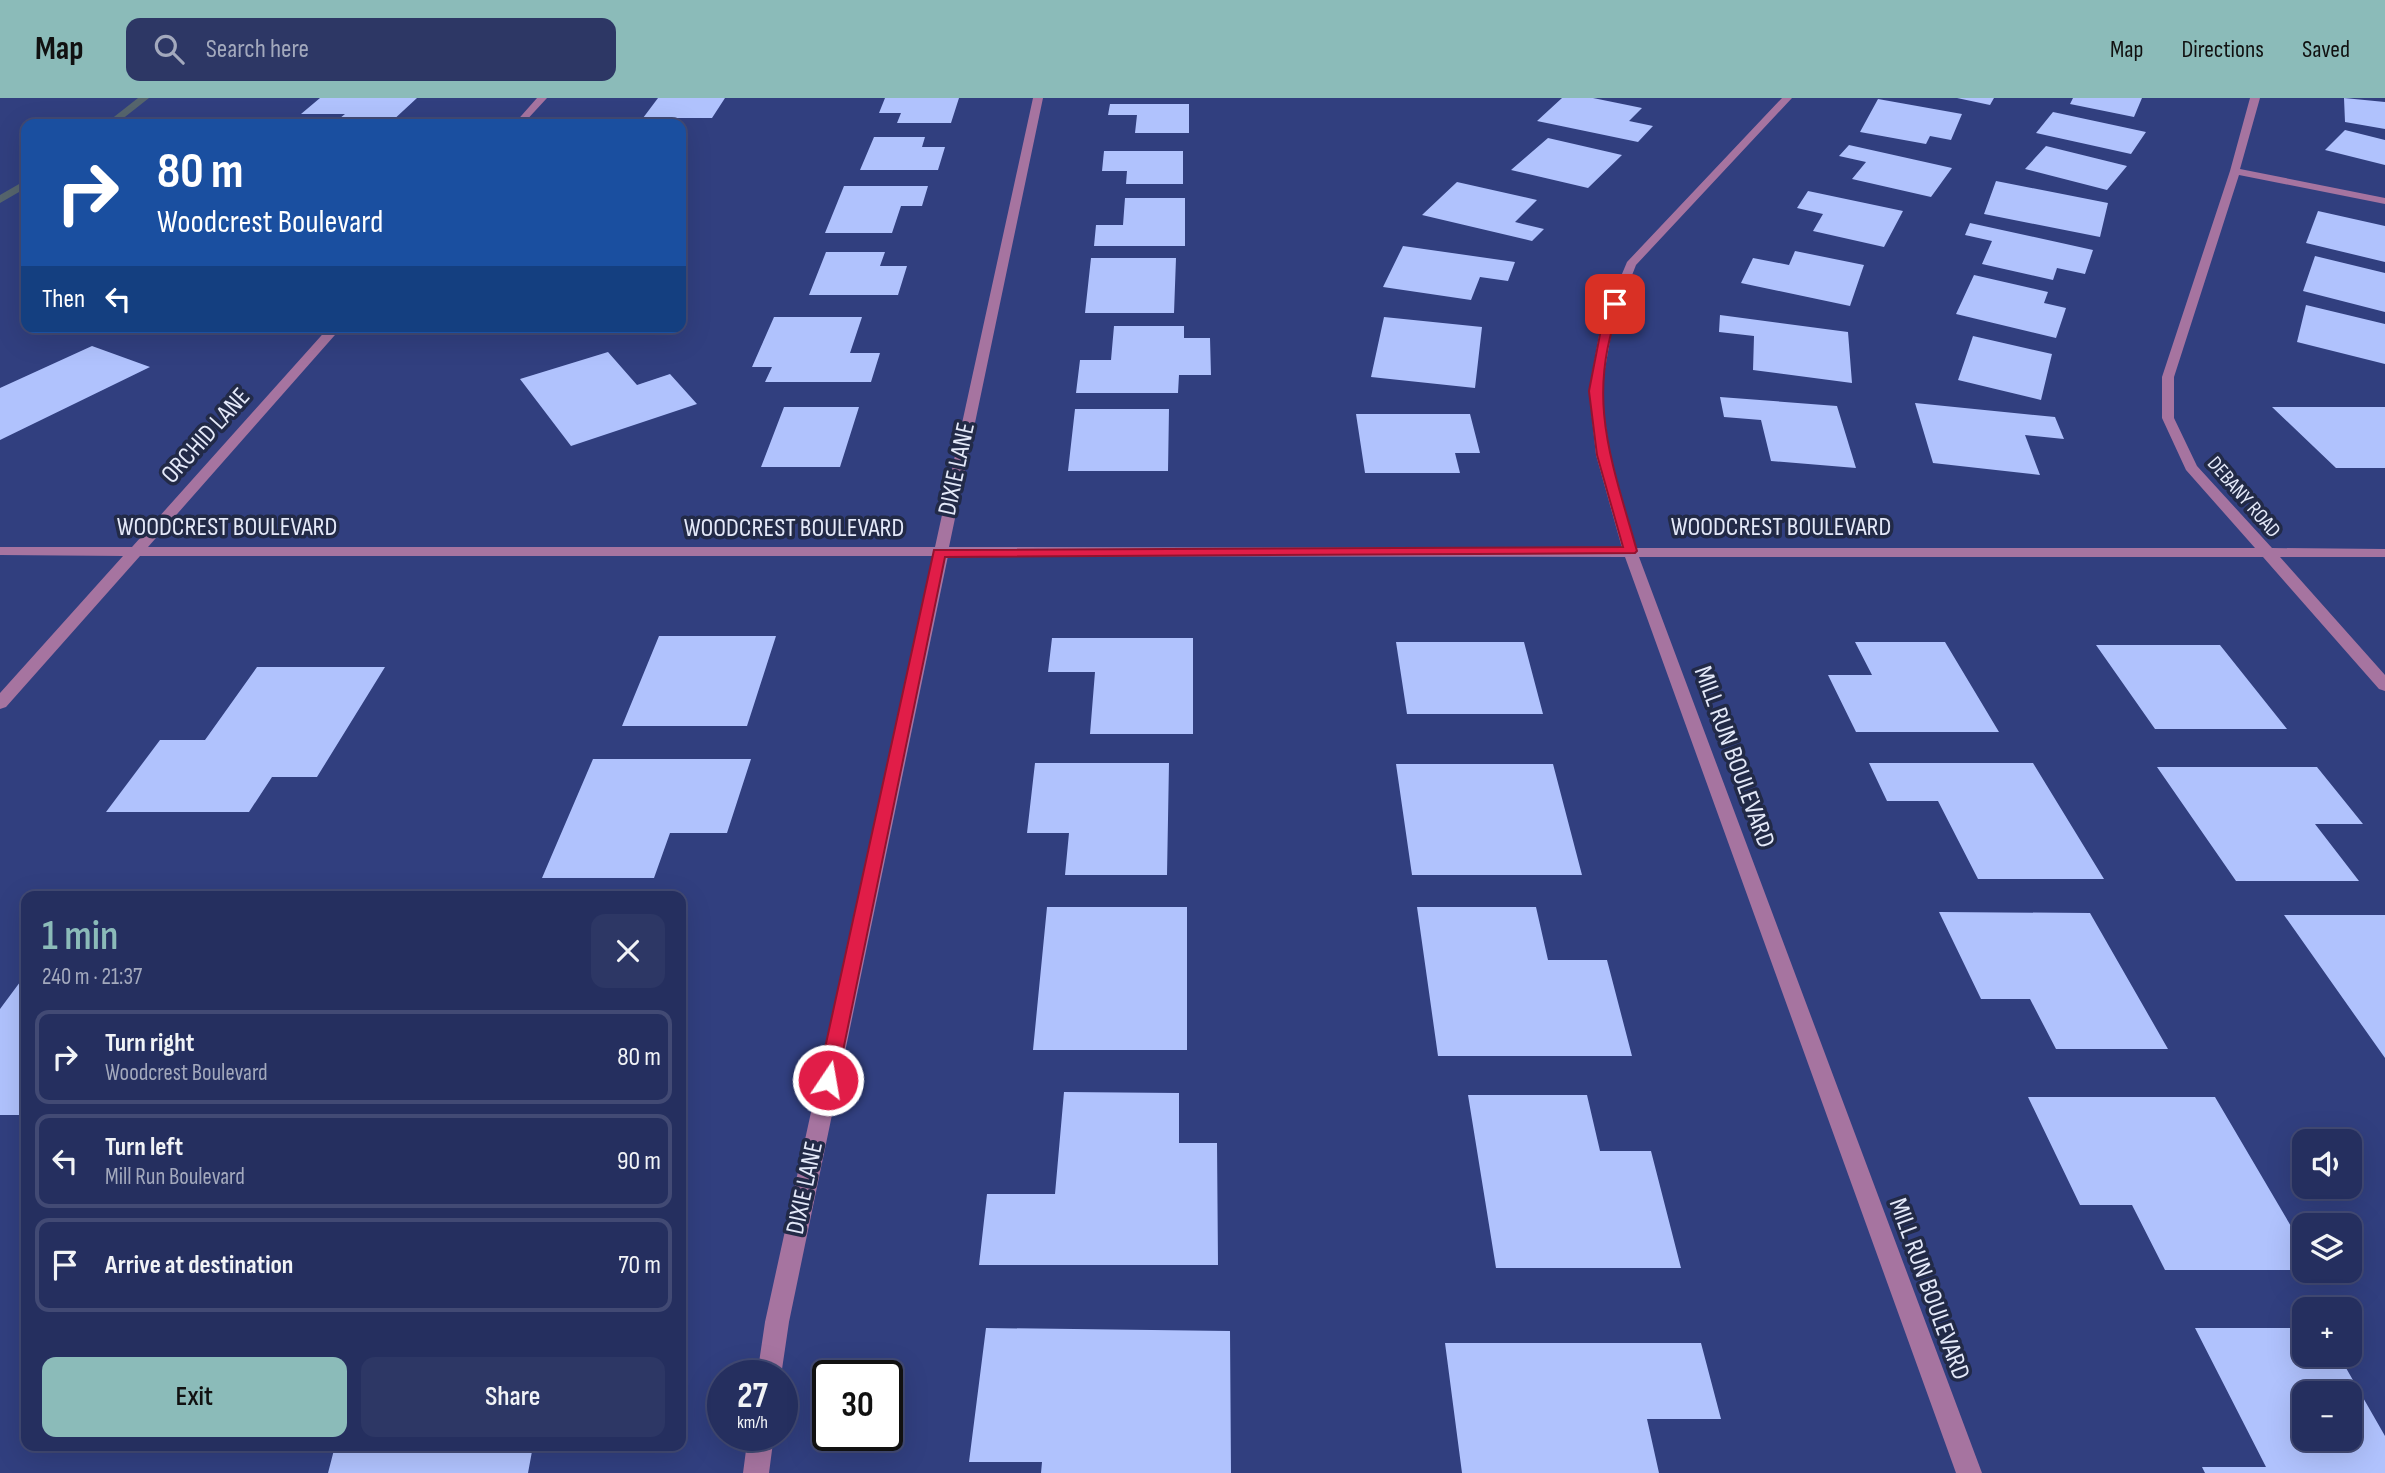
<!DOCTYPE html>
<html lang="en">
<head>
<meta charset="utf-8">
<style>
  body { margin:0; font-family:"Sofia Sans Condensed",sans-serif; background:#2d3765; color:#f1f3f6; height:100vh; display:flex; flex-direction:column; font-size:26px; white-space:nowrap }
  * { box-sizing:border-box; margin:0 }
  p { font-size:23px; color:#a3a9bd }
  .icon { flex:none; width:38px; height:38px; fill:none; stroke:currentColor; stroke-width:2; stroke-linecap:round; stroke-linejoin:round }
  .map { position:relative; flex:1; overflow:hidden }
  .drawer { position:absolute; left:21px; top:793px; width:665px; height:560px; display:flex; flex-direction:column; background:#252f5f; border-radius:14px; box-shadow:0 7px 28px #0002,0 0 0 2px #424a74 }
  .drawer>* { flex:none }
  .top-card { position:absolute; left:21px; top:21px; width:665px; height:214px; border-radius:14px; box-shadow:0 7px 28px #0002,0 0 0 2px #424a74; background:#1a4fa0; color:#fff; overflow:hidden }
  .controls { position:absolute; left:2292px; top:1031px; display:grid; gap:14px }
  .controls a { display:grid; place-items:center; width:70px; height:70px; border-radius:14px; background:#252f5f; box-shadow:0 7px 28px #0002,0 0 0 2px #424a74; font-size:35px }
  .speed { position:absolute; left:707px; top:1262px; display:flex; gap:14px; font-size:35px; font-weight:700; text-align:center }
  .speed>* { display:grid; place-content:center; width:91px; height:91px; border-radius:50%; background:#252f5f; box-shadow:0 7px 28px #0002,0 0 0 2px #424a74; line-height:1 }
  .speed small { font-size:18px; font-weight:400 }
  .speed .limit { border:4px solid #111; border-radius:10px; background:#fff; color:#111 }
  .pin { position:absolute; display:grid; place-items:center; width:60px; height:60px; color:#fff; margin:-30px; border-radius:14px; box-shadow:0 4px 10px #0006 }
  .me { position:absolute; width:77px; margin:-38px; rotate:12deg; stroke-linejoin:round; filter:drop-shadow(0 0 5px #0008) }
  .turn { display:flex; align-items:center; gap:24px; height:147px; padding:0 21px; font-size:32px }
  .turn .icon { width:91px; height:91px; stroke-width:2.5 }
  .turn b { display:block; font-size:49px; line-height:60px }
  .then { display:flex; align-items:center; height:66px; padding:0 21px; background:#0003; gap:14px; font-size:26px }
  .round { display:grid; place-items:center; flex:none; width:74px; height:74px; border-radius:14px; background:#2d3765 }
  .headline { display:flex; align-items:center; justify-content:space-between; height:119px; padding:0 21px }
  h1 { font-size:42px; font-weight:600; line-height:52px; color:#8bbbb9 }
  .button { display:flex; gap:14px; margin-top:auto; padding:14px 21px }
  .button a { flex:1; height:80px; border-radius:14px; background:#8bbbb9; color:#111; font-size:28px; font-weight:600; line-height:80px; text-align:center }
  .button a+a { background:#2d3765; color:#f1f3f6 }
  ul { padding:0; list-style:none }
  li { display:flex; align-items:center; gap:21px; height:94px; margin:0 14px 10px; padding:0 7px; border:4px solid #424a74; border-radius:14px }
  li div { flex:1 }
  li b { display:block; font-size:26px }
  li em { font-style:normal }
  header { display:flex; align-items:center; gap:42px; box-sizing:border-box; height:98px; padding:0 35px; background:#8bbbb9; color:#111 }
  header strong { font-size:33px }
  nav { display:flex; gap:38px; margin-inline-start:auto; font-size:24px }
  .search { width:490px; height:63px; background:#2d3765; display:flex; align-items:center; gap:18px; box-sizing:border-box; padding:0 24px; border-radius:14px; color:#a3a9bd; font-size:26px }
  .map>svg:first-child { display:block }
  .lines { fill:none; stroke-linecap:round; stroke-linejoin:round }
  .stream { fill:#56656d; fill-rule:evenodd }
  .building { fill:#b0c2fd; fill-rule:evenodd }
  .minor { fill:#a674a0; fill-rule:evenodd }
  .route { fill:#e11d48; stroke:#92132f; stroke-width:2 }
  .labels { text-anchor:middle; dominant-baseline:central; stroke-width:7; stroke-linejoin:round; paint-order:stroke }
  .far-street-label { font-size:21px; fill:#e4e9f9; stroke:#222a47 }
  .street-label { font-size:26px; fill:#e4e9f9; stroke:#222a47 }
</style>
</head>
<body>
<header>
<strong>Map</strong>
<div class="search"><svg class="icon" aria-label="search" viewBox="0 0 24 24"><circle cx="10" cy="10" r="6"/><path d="M15 15l6 6"/></svg>Search here</div>
<nav><a>Map</a><a>Directions</a><a>Saved</a></nav>
</header>
<div class="map">
<svg width="2385" height="1375" viewBox="0 0 2385 1375">
  <rect width="100%" height="100%" fill="#313f7f"/>
  <g class="lines">
    <path class="stream" d="M 138,0 L 149,0 L 116,26 L 105,26 Z
      M 26,82 L 26,90 L 0,105 L 0,97 Z"/>
  </g>
  <path class="building" d="M 320,0 L 417,0 L 390,25 L 334,25 L 345,16 L 301,16 Z
    M 658,0 L 725,0 L 712,20 L 643,20 Z
    M 885,0 L 959,0 L 951,25 L 897,25 L 901,15 L 879,15 Z
    M 1562,0 L 1593,0 L 1642,10 L 1629,23 L 1653,28 L 1638,44 L 1537,23 Z
    M 1957,0 L 1994,0 L 1990,7 Z
    M 2073,0 L 2142,0 L 2134,19 L 2070,6 Z
    M 2344,0 L 2385,4 L 2385,31 L 2345,24 Z
    M 1878,1 L 1962,16 L 1951,42 L 1930,38 L 1926,46 L 1860,34 Z
    M 1110,6 L 1189,6 L 1189,35 L 1135,35 L 1137,17 L 1108,17 Z
    M 2053,14 L 2146,34 L 2131,56 L 2036,35 Z
    M 2345,32 L 2385,42 L 2385,67 L 2325,52 Z
    M 874,39 L 925,39 L 922,49 L 945,49 L 938,72 L 860,72 Z
    M 1548,40 L 1622,57 L 1588,90 L 1511,72 Z
    M 1849,47 L 1952,70 L 1931,99 L 1852,81 L 1866,64 L 1839,58 Z
    M 2046,48 L 2127,68 L 2107,92 L 2025,71 Z
    M 1104,53 L 1183,53 L 1183,86 L 1126,86 L 1127,73 L 1102,73 Z
    M 1996,83 L 2108,105 L 2100,139 L 1984,116 Z
    M 1457,84 L 1537,102 L 1515,124 L 1544,131 L 1532,143 L 1422,117 Z
    M 844,88 L 928,88 L 922,108 L 901,108 L 892,135 L 825,135 Z
    M 1808,93 L 1903,113 L 1884,149 L 1813,133 L 1823,116 L 1797,110 Z
    M 1125,100 L 1185,100 L 1185,148 L 1094,148 L 1096,127 L 1123,127 Z
    M 2318,113 L 2385,128 L 2385,164 L 2306,145 Z
    M 1970,125 L 2093,152 L 2085,176 L 2057,170 L 2053,182 L 1982,166 L 1992,143 L 1965,137 Z
    M 1403,148 L 1515,164 L 1508,183 L 1480,179 L 1471,202 L 1383,189 Z
    M 1795,153 L 1864,167 L 1850,208 L 1741,185 L 1753,160 L 1789,167 Z
    M 826,154 L 885,154 L 880,168 L 907,168 L 898,197 L 809,197 Z
    M 2315,158 L 2385,175 L 2385,214 L 2303,193 Z
    M 1091,160 L 1176,160 L 1174,215 L 1085,215 Z
    M 1974,177 L 2048,194 L 2044,205 L 2066,210 L 2056,240 L 1956,216 Z
    M 2306,207 L 2385,226 L 2385,266 L 2297,244 Z
    M 1720,217 L 1848,234 L 1852,285 L 1753,272 L 1754,238 L 1719,234 Z
    M 774,219 L 862,219 L 850,255 L 880,255 L 871,284 L 765,284 L 772,269 L 752,269 Z
    M 1384,219 L 1482,229 L 1475,290 L 1371,279 Z
    M 1114,228 L 1184,228 L 1184,240 L 1210,240 L 1211,277 L 1179,277 L 1178,295 L 1076,295 L 1080,262 L 1111,262 Z
    M 1973,238 L 2052,256 L 2041,302 L 1958,282 Z
    M 92,248 L 150,269 L 0,342 L 0,290 Z
    M 608,254 L 637,287 L 670,276 L 697,306 L 571,348 L 520,281 Z
    M 1720,299 L 1837,308 L 1856,370 L 1771,363 L 1761,322 L 1724,319 Z
    M 1915,305 L 2055,319 L 2064,341 L 2025,337 L 2040,377 L 1933,365 Z
    M 784,309 L 859,309 L 840,369 L 761,369 Z
    M 2272,309 L 2385,309 L 2385,370 L 2336,370 Z
    M 1075,311 L 1169,311 L 1168,373 L 1068,373 Z
    M 1356,316 L 1470,316 L 1480,355 L 1455,355 L 1460,375 L 1365,375 Z
    M 659,538 L 776,538 L 747,628 L 622,628 Z
    M 1052,540 L 1193,540 L 1193,636 L 1090,636 L 1095,574 L 1048,574 Z
    M 1396,544 L 1524,544 L 1543,616 L 1407,616 Z
    M 1855,544 L 1945,544 L 1999,634 L 1856,634 L 1828,577 L 1872,577 Z
    M 2096,547 L 2220,547 L 2287,631 L 2155,631 Z
    M 257,569 L 385,569 L 317,679 L 272,679 L 249,714 L 106,714 L 160,642 L 205,642 Z
    M 593,661 L 751,661 L 727,735 L 670,735 L 654,780 L 542,780 Z
    M 1035,665 L 1169,665 L 1167,777 L 1065,777 L 1069,735 L 1027,735 Z
    M 1869,665 L 2033,665 L 2104,781 L 1978,781 L 1938,703 L 1887,703 Z
    M 1396,666 L 1553,666 L 1582,777 L 1412,777 Z
    M 2157,669 L 2317,669 L 2363,726 L 2315,726 L 2359,783 L 2236,783 Z
    M 1047,809 L 1187,809 L 1187,952 L 1033,952 Z
    M 1417,809 L 1536,809 L 1548,862 L 1607,862 L 1632,958 L 1438,958 Z
    M 1939,814 L 2090,815 L 2168,951 L 2056,951 L 2030,901 L 1981,901 Z
    M 2284,817 L 2385,817 L 2385,960 Z
    M 26,876 L 26,1017 L 0,1017 L 0,911 Z
    M 1064,994 L 1179,995 L 1179,1045 L 1217,1045 L 1218,1167 L 979,1167 L 987,1096 L 1055,1096 Z
    M 1468,997 L 1587,997 L 1600,1053 L 1651,1053 L 1681,1170 L 1496,1170 Z
    M 2028,999 L 2215,999 L 2305,1152 L 2305,1172 L 2165,1172 L 2132,1107 L 2080,1107 Z
    M 986,1230 L 1230,1233 L 1231,1375 L 1041,1375 L 1042,1364 L 969,1364 Z
    M 2195,1230 L 2305,1230 L 2305,1256 L 2338,1256 L 2385,1338 L 2385,1375 L 2205,1375 L 2202,1369 L 2266,1369 ZM 2305,1295 L 2350,1295 L 2350,1340 L 2305,1340 Z
    M 1445,1245 L 1701,1245 L 1721,1321 L 1647,1321 L 1659,1375 L 1462,1375 Z
    M 335,1348 L 533,1348 L 528,1375 L 328,1375 Z"/>
  <g class="lines">
    <path class="minor" d="M 537,0 L 547,0 L 523,26 L 514,26 Z
      M 1033,0 L 1043,0 L 949,449 L 1622,450 L 1596,357 L 1589,293 L 1601,226 L 1627,164 L 1782,0 L 1792,0 L 1636,167 L 1613,226 L 1601,293 L 1610,357 L 1636,450 L 2255,450 L 2186,372 L 2162,320 L 2162,279 L 2230,73 L 2250,0 L 2260,0 L 2240,71 L 2385,100 L 2385,106 L 2239,77 L 2174,279 L 2174,320 L 2197,368 L 2272,450 L 2385,451 L 2385,459 L 2280,459 L 2385,577 L 2385,593 L 2379,591 L 2263,459 L 1639,459 L 1982,1375 L 1956,1375 L 1625,459 L 948,458 L 789,1224 L 781,1278 L 757,1278 L 765,1224 L 933,458 L 140,458 L 6,609 L 0,611 L 0,595 L 123,458 L 0,457 L 0,449 L 132,449 L 329,229 L 342,229 L 148,449 L 935,449 Z
      M 748,1337 L 774,1337 L 769,1375 L 743,1375 Z"/>
  </g>
  <path class="route" d="M 1615,202 L 1621,206 C 1584,297 1612,364 1637,453 L 1635,455 L 945,459 L 837,982 L 834,988 L 828,991 L 821,988 L 818,982 L 934,452 L 1623,449 L 1597,357 L 1589,293 L 1602,226 L 1610,206 Z"/>
  <g class="labels">
    <g class="far-street-label">
      <text transform="translate(2244 399) rotate(49)">DEBANY ROAD</text>
    </g>
    <g class="street-label">
      <text transform="translate(206 338) rotate(-48)">ORCHID LANE</text>
      <text transform="translate(957 371) rotate(-78)">DIXIE LANE</text>
      <text x="227" y="429">WOODCREST BOULEVARD</text>
      <text x="1781" y="429">WOODCREST BOULEVARD</text>
      <text x="794" y="430">WOODCREST BOULEVARD</text>
      <text transform="translate(1734 659) rotate(70)">MILL RUN BOULEVARD</text>
      <text transform="translate(805 1090) rotate(-78)">DIXIE LANE</text>
      <text transform="translate(1929 1191) rotate(70)">MILL RUN BOULEVARD</text>
    </g>
  </g>
</svg>
<div class="controls">
<a><svg class="icon" aria-label="sound" viewBox="0 0 24 24"><path d="M4 9h4l5-4v14l-5-4H4zM17 9q2 3 0 6"/></svg></a>
<a><svg class="icon" aria-label="layers" viewBox="0 0 24 24"><path d="M12 4l9 5-9 5-9-5zM3 14l9 5 9-5"/></svg></a>
<a>+</a>
<a>−</a>
</div>
<div class="speed"><div>27<small>km/h</small></div><div class="limit">30</div></div>
<div class="pin" style="left:1615px;top:206px;background:#d93025"><svg class="icon" aria-label="arrive" viewBox="0 0 24 24"><path d="M6 21V4h12l-3 4 3 4H6"/></svg></div>
<svg class="me" style="left:828px;top:982px" viewBox="-20 -20 40 40"><circle r="17" fill="#e11d48" stroke="#fff" stroke-width="3"/><path d="M0-11L8 9 0 5-8 9z" fill="#fff"/></svg>
<div class="top-card">
<div class="turn"><svg class="icon" aria-label="right" viewBox="0 0 24 24"><path d="M7 20v-9h11M14 6l5 5-5 5"/></svg><div><b>80 m</b>Woodcrest Boulevard</div></div>
<div class="then">Then<svg class="icon" aria-label="left" viewBox="0 0 24 24"><path d="M17 20v-9H6M10 6l-5 5 5 5"/></svg></div>
</div>
<section class="drawer">
<div class="headline"><div><h1>1 min</h1><p>240 m · 21:37</p></div><a class="round"><svg class="icon" aria-label="close" viewBox="0 0 24 24"><path d="M6 6l12 12M18 6L6 18"/></svg></a></div>
<ul>
<li><svg class="icon" aria-label="right" viewBox="0 0 24 24"><path d="M7 20v-9h11M14 6l5 5-5 5"/></svg><div><b>Turn right</b><p>Woodcrest Boulevard</p></div><em>80 m</em></li>
<li><svg class="icon" aria-label="left" viewBox="0 0 24 24"><path d="M17 20v-9H6M10 6l-5 5 5 5"/></svg><div><b>Turn left</b><p>Mill Run Boulevard</p></div><em>90 m</em></li>
<li><svg class="icon" aria-label="arrive" viewBox="0 0 24 24"><path d="M6 21V4h12l-3 4 3 4H6"/></svg><div><b>Arrive at destination</b></div><em>70 m</em></li>
</ul>
<div class="button"><a>Exit</a><a>Share</a></div>
</section>
</div>
</body>
</html>
